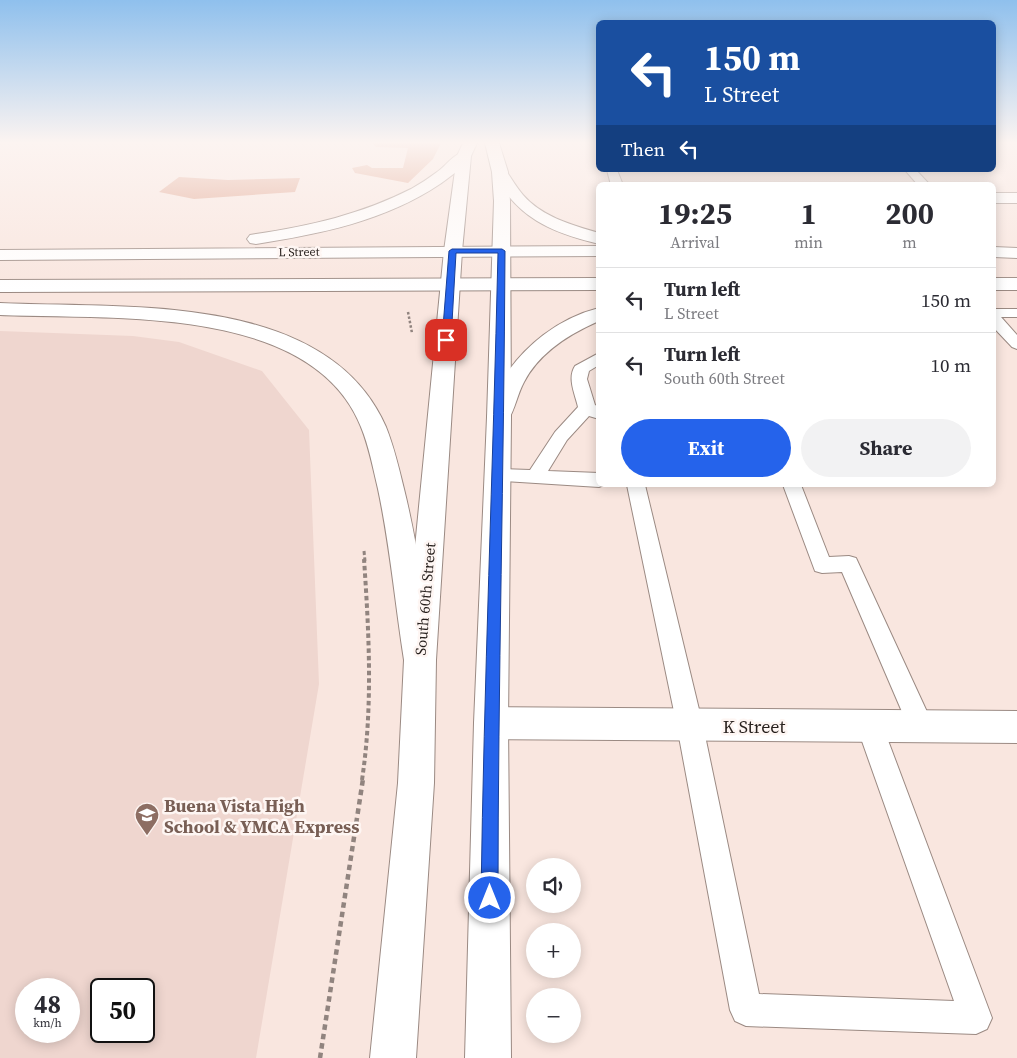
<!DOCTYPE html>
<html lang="en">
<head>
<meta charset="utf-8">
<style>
  body { margin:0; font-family:"Source Serif 4",serif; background:#f2f2f3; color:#2b2b33; height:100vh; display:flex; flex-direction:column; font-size:19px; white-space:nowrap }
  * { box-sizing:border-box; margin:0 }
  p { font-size:16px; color:#7c7c81 }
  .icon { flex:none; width:28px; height:28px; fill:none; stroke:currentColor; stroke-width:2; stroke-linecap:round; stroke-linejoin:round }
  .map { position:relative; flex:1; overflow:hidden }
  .details { position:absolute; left:596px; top:182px; width:400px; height:305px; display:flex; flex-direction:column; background:#fff; border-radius:8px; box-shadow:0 2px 12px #0003 }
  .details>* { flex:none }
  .top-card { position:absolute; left:596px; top:20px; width:400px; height:152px; border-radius:8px; box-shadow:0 2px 12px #0003; background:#1a4fa0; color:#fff; overflow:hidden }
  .fabs { position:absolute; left:526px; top:858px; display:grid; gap:10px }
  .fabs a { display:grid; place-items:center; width:55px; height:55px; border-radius:50%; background:#fff; box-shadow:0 2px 12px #0003; font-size:25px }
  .speed { position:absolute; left:15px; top:978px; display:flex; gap:10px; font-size:25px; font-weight:700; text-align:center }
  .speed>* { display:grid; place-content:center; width:65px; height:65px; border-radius:50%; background:#fff; box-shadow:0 2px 12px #0003; line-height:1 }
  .speed small { font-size:12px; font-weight:400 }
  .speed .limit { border:2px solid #111; border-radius:8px; background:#fff; color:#111 }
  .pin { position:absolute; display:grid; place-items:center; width:42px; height:42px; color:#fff; margin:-21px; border-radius:10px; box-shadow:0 2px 8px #0006 }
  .me { position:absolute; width:55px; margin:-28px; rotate:0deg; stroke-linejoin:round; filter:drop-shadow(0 0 4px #0008) }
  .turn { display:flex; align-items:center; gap:18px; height:105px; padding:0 25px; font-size:22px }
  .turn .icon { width:65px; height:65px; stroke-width:2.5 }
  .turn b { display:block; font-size:35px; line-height:42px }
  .then { display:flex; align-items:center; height:48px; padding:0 25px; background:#0003; gap:10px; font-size:19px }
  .eta { display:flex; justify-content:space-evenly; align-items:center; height:85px; text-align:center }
  .eta b { font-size:30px; font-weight:700; line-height:35px }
  .primary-button { display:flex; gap:10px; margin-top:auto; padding:10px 25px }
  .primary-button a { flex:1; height:58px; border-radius:30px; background:#2563eb; color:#fff; font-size:20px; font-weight:700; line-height:58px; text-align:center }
  .primary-button a+a { background:#f2f2f3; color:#2b2b33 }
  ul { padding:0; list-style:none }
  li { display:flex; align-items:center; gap:15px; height:65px; padding:0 25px; border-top:1px solid #e1e1e2 }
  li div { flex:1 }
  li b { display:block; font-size:19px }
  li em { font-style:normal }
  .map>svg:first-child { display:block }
  .education { fill:#efd6cf; fill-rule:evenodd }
  .forest { fill:#dfa089 }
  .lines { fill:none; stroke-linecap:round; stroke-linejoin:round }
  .service-casing { stroke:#9b8a83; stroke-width:2 }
  .minor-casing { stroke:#9b8a83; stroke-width:2 }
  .secondary-casing { stroke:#9b8a83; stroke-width:2 }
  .primary-casing { stroke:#9b8a83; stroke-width:2 }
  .path-far3 { stroke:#91847f; stroke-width:2.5; stroke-dasharray:2.5 2; stroke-linecap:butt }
  .path-far2 { stroke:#91847f; stroke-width:3; stroke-dasharray:4 2.5; stroke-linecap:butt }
  .path-far1 { stroke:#91847f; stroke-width:4; stroke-dasharray:4.5 3; stroke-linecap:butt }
  .path { stroke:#91847f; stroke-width:4.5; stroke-dasharray:5.5 4; stroke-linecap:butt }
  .service { fill:#fff; fill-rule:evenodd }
  .minor { fill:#fff; fill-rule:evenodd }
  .secondary { fill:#fff; fill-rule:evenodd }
  .primary { fill:#fff; fill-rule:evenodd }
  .route { fill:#2563eb; stroke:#184099 }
  .labels { text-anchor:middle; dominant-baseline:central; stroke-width:5; stroke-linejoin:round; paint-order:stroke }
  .far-street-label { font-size:12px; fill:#261f1c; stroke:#fef6f3 }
  .street-label { font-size:15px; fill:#261f1c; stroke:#fef6f3 }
  .near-street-label { font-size:18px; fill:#261f1c; stroke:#fef6f3 }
  .near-education-label { font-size:18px; font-weight:bold; fill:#785e54; stroke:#fef6f3; text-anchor:start }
</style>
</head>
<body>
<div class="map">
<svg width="1017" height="1058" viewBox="0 0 1017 1058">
  <rect width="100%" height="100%" fill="#f9e6df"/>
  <path class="education" d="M 0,331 L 133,336 L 179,342 L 262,371 L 309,430 L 319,684 L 256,1058 L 0,1058 ZM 26,989 L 69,989 L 69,1031 L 26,1031 ZM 101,989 L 144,989 L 144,1031 L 101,1031 Z"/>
  <path class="forest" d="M 372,143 L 441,143 L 433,159 L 408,183 L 355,173 L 352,168 L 367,165 L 372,168 L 403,168 L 408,148 L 376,147 Z
    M 179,177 L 228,180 L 300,178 L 295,192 L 194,199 L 159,192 Z"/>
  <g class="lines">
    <defs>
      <path id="service" d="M 607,170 L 617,170 L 623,185 L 611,185 Z
        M 905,170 L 916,170 L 930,185 L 918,185 Z
        M 994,309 L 1017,309 L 1017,317 L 1001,317 L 1017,335 L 1017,349 L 1012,347 L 994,328 Z
        M 599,353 L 599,365 L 589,371 L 587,379 L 595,405 L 599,407 L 599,419 L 589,416 L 567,440 L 548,471 L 599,473 L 599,485 L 604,485 L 599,487 L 490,480 L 488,475 L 490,470 L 497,469 L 530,470 L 555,432 L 578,407 C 575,394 567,378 575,366 Z
        M 627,485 L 645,485 L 703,726 L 759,994 L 954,1001 L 857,727 L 861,719 L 870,715 L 879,719 L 883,727 L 992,1018 L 987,1029 L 976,1034 L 746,1026 L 735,1021 L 730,1010 L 677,726 Z
        M 783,485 L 801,485 L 829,557 L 849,556 L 856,558 L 934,727 L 930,735 L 921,739 L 912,735 L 842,572 L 822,573 L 815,571 Z"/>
      <path id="minor" d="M 994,193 L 1017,193 L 1017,203 L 994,203 Z
        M 491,707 L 1017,711 L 1017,743 L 491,739 L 479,734 L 474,723 L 479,712 Z"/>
      <path id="secondary" d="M 463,143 L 477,143 L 471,156 L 462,251 L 436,660 L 434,783 L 416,1058 L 370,1058 L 398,783 L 404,660 L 444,251 L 457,156 Z
        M 485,143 L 499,143 L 508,172 L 510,201 L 511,417 L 508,723 L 511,1058 L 465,1058 L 474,723 L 487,417 L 494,201 L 492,172 Z"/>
      <path id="primary" d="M 464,152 L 469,153 L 471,156 C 464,167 451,176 440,184 C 385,221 320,234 256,244 L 250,243 L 247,239 L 250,235 L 256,234 C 310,226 362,214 411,189 C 420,184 429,178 437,172 C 446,166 453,154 464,152 Z
        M 500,167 L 505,169 C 511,178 516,187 523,195 C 542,217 572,225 599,233 L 599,244 C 549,232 518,218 492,172 L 495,169 Z
        M 599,246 L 599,256 L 0,260 L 0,250 Z
        M 994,247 L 1017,248 L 1017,258 L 994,257 Z
        M 599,278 L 599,290 L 0,292 L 0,280 Z
        M 994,278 L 1017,278 L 1017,290 L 994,290 Z
        M 0,303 C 122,309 326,290 386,427 C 394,447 399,468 404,489 C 418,545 425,603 436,660 L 431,670 L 420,674 L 409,670 L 404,660 C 395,603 390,545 378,489 C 373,468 369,446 361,427 C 312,303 109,320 0,315 Z
        M 599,308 L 599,321 C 569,334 539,353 524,382 C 517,395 515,410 507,422 L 499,425 L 491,422 L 487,417 C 492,405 495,392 502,381 C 523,346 559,318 599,308 Z"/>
    </defs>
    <use href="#service" class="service-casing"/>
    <use href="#minor" class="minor-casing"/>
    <use href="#secondary" class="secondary-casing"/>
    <use href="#primary" class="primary-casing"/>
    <path class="path-far3" d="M 408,312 L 412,333"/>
    <path class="path-far2" d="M 364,551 L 365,561"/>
    <path class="path-far1" d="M 362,780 C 373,707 369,633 364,559"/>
    <path class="path" d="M 320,1058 L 363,779"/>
    <use href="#service" class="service"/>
    <use href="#minor" class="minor"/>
    <use href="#secondary" class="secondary"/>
    <use href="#primary" class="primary"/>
  </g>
  <linearGradient id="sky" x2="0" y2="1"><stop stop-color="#8fc0ed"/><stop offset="0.49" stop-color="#fcf4f1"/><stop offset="1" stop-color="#fcf4f1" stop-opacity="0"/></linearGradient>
  <rect width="1017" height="291" fill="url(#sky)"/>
  <path class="route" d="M 452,249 L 502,249 L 505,251 C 504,467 498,682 498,898 L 496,903 L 490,906 L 484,903 L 481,898 C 484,683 493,468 498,253 L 456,253 L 451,340 L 446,342 L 442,340 L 449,251 Z"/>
  <defs>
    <symbol id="school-pin" viewBox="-11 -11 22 30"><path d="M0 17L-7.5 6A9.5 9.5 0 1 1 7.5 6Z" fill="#8d6e63" stroke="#fef6f3"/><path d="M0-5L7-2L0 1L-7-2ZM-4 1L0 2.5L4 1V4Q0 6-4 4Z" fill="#fff"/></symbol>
  </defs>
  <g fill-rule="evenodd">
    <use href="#school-pin" x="133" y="801" width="28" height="38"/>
  </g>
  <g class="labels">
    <g class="far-street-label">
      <text transform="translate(299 252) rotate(-1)">L Street</text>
    </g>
    <g class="street-label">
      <text transform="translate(425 599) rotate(-85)">South 60th Street</text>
    </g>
    <g class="near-street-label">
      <text x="754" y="726">K Street</text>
    </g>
    <g class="near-education-label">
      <text x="164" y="805">Buena Vista High<tspan x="164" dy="21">School &amp; YMCA Express</tspan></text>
    </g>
  </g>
</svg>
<div class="fabs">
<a><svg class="icon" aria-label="sound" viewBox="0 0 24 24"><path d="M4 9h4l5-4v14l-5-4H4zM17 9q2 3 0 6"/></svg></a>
<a>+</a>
<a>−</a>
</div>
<div class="speed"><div>48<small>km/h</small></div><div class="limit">50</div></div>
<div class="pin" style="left:446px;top:340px;background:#d93025"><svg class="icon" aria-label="arrive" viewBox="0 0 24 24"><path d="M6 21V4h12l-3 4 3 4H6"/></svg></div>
<svg class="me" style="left:490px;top:898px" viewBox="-20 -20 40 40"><circle r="17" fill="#2563eb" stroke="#fff" stroke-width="3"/><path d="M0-11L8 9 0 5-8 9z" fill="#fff"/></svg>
<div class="top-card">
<div class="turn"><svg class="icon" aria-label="left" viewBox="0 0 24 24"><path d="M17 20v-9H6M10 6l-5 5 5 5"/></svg><div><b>150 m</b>L Street</div></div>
<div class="then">Then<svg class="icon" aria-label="left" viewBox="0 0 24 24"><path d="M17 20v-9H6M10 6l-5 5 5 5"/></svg></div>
</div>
<section class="details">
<div class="eta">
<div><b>19:25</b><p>Arrival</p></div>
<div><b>1</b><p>min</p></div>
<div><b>200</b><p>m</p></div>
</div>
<ul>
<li><svg class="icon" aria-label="left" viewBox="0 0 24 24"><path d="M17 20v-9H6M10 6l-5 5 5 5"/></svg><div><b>Turn left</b><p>L Street</p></div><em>150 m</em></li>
<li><svg class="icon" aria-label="left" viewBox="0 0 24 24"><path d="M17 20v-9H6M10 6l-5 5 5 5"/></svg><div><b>Turn left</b><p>South 60th Street</p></div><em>10 m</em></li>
</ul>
<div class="primary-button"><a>Exit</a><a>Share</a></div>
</section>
</div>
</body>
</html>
